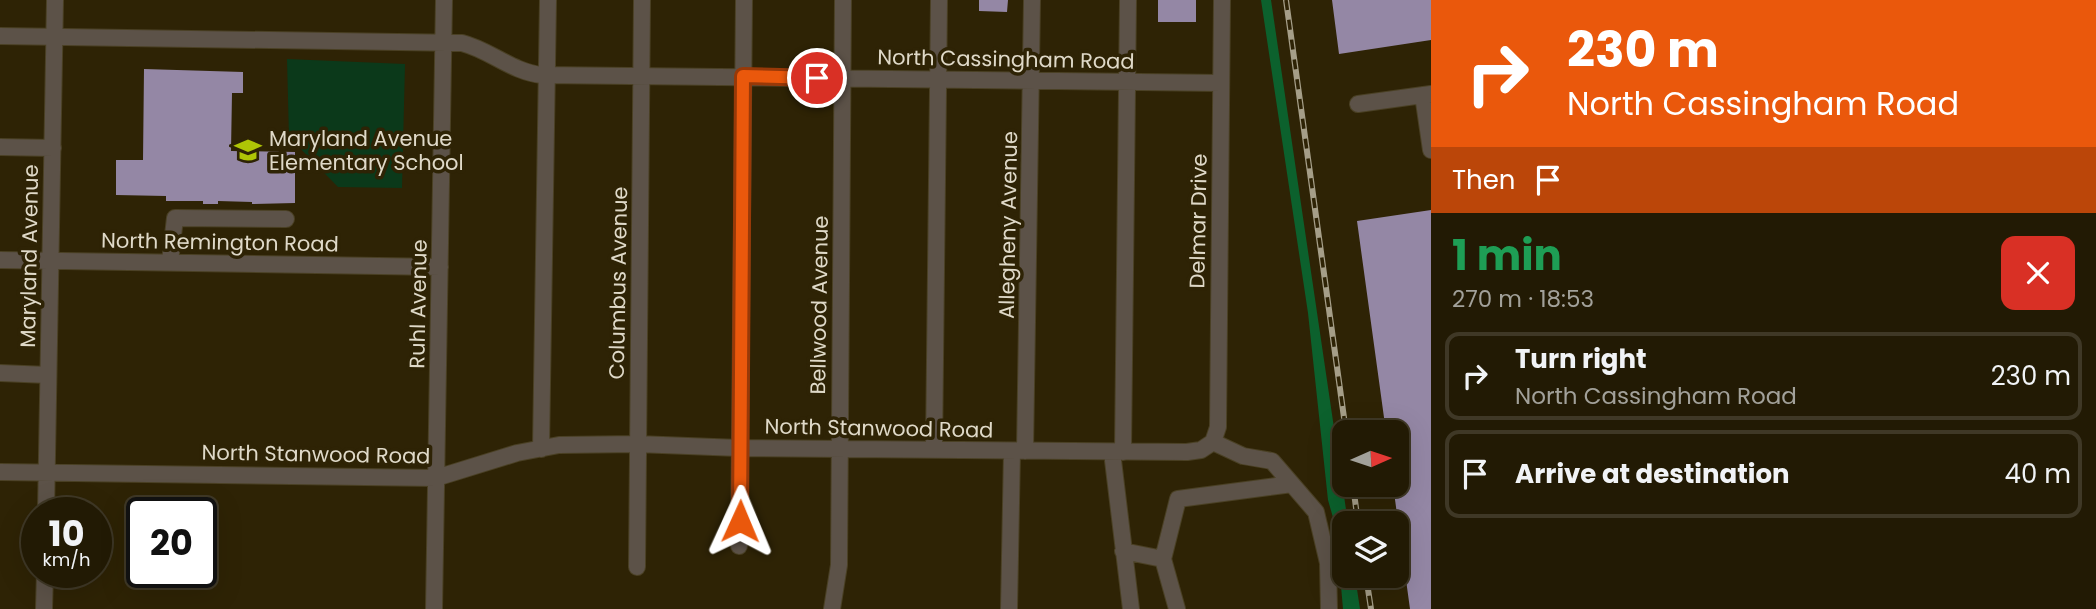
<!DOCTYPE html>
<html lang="en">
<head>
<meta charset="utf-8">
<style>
  body { margin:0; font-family:Poppins,sans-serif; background:#2e2713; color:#f1f3f6; height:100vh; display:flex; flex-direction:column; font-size:26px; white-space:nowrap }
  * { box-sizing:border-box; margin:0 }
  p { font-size:23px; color:#a2a19a }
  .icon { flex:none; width:38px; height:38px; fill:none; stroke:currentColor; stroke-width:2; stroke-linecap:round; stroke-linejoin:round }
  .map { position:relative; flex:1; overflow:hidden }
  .side { display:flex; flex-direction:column; background:#221a04; width:665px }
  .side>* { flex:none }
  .top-card { background:#ea580c; color:#fff; overflow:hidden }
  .needle { width:46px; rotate:87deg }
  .buttons { position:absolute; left:1332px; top:420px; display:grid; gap:14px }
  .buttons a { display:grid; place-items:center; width:77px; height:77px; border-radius:14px; background:#221a04; box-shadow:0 7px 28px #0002,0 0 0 2px #3f3826; font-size:35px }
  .speed { position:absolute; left:21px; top:497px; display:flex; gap:14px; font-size:35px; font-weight:700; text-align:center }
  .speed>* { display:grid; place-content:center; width:91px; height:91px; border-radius:50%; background:#221a04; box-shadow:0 7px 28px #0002,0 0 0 2px #3f3826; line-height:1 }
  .speed small { font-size:18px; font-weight:400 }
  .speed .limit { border:4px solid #111; border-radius:10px; background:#fff; color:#111 }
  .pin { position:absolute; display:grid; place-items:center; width:60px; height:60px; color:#fff; margin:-30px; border:4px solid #fff; border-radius:50%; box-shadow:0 2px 7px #0007 }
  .me { position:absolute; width:77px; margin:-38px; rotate:1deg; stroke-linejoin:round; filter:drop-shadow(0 0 5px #0008) }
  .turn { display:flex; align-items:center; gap:24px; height:147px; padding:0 21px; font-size:32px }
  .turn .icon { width:91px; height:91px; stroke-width:2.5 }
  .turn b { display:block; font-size:49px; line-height:60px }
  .then { display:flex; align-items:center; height:66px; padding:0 21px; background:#0003; gap:14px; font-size:26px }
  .round { display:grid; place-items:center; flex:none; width:74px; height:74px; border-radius:14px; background:#2e2713 }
  .overview { display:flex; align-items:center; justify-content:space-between; height:119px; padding:0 21px }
  h1 { font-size:42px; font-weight:700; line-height:52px; color:#1e9e55 }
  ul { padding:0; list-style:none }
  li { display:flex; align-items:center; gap:21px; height:88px; margin:0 14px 10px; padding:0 7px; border:4px solid #3f3826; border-radius:14px }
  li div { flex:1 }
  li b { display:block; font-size:26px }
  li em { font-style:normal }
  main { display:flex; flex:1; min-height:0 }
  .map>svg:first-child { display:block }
  .green { fill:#0b391a }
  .forest { fill:#0c612d }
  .building { fill:#9487a5 }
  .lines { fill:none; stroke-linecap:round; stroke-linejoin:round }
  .minor-casing { stroke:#4a4024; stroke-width:18 }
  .minor { stroke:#5c5248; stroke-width:16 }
  .rail-casing { stroke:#a59e88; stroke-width:6 }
  .rail { stroke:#2e2305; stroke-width:3.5; stroke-dasharray:10; stroke-linecap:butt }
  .route-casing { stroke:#983908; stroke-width:18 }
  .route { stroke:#ea580c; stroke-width:12 }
  .labels { text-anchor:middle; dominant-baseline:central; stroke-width:7; stroke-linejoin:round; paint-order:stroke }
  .street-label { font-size:21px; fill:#dfd9c8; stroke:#2e2305 }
  .poi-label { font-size:21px; fill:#dfd9c8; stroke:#2e2305; text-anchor:start }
</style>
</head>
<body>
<main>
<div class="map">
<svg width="1431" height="609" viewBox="0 0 1431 609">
  <rect width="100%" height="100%" fill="#2e2305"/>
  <path class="green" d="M 287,59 L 405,64 L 402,188 L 338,187 L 289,137 Z"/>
  <path class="forest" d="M 1261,0 L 1271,0 L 1348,523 L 1344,523 L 1344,576 L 1355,576 L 1360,609 L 1343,609 L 1336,528 L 1328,500 L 1308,313 Z"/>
  <path class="building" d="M 979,0 L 1008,0 L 1007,12 L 979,11 Z
    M 1158,0 L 1196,0 L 1196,22 L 1158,22 Z
    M 1332,0 L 1431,0 L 1431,40 L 1339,54 Z
    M 144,69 L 243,72 L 243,93 L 232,93 L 231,151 L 295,152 L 295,203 L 252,204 L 252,202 L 218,201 L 218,204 L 203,204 L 203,201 L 166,201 L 166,196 L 116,195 L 116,160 L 143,160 Z
    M 1431,210 L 1431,609 L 1410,609 L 1393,485 L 1396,485 L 1396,432 L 1386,432 L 1357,221 Z"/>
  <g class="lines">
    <defs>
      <path id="minor" d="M 0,36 L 462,43 C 490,50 512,72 542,75 L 1221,83
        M 1423,95 L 1431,150
        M 1358,104 L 1431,94
        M 0,147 L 53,148
        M 0,260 L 440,267
        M 170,262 L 175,218 L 286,219
        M 0,373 L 48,375
        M 1213,442 L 1218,427 L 1222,0
        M 1213,442 L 1243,456 L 1272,461 L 1316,512 L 1328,563 L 1329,609
        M 541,449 L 548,0
        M 934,450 L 939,0
        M 1025,451 L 1032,0
        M 1112,452 L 1131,609
        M 1123,452 L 1128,0
        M 0,472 L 436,478 L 517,453 L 559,445 L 637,444 L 739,448 L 1187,452 L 1201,450 L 1213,442
        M 46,513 L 55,0
        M 739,546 L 744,0
        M 1123,551 L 1163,559 L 1177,609
        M 1163,559 L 1178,499 L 1292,484
        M 637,567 L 642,0
        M 44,609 L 45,572
        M 434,609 L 444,0
        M 832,609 L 839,565 L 843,0
        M 1009,609 L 1012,451"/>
    </defs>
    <use href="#minor" class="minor-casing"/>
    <use href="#minor" class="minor"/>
    <defs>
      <path id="rail" d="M 1286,0 L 1346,432
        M 1353,485 L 1358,523
        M 1366,576 L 1371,609"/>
    </defs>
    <use href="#rail" class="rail-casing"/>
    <use href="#rail" class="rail"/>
  </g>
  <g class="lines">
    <defs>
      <path id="route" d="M 740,521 L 743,76 L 817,78"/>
    </defs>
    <use href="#route" class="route-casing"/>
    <use href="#route" class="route"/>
  </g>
  <defs>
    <symbol id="school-bare" viewBox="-9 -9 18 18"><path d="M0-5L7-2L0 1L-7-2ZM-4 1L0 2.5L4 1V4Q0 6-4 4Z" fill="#afc506" stroke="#2e2305" stroke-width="2.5" paint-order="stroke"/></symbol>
  </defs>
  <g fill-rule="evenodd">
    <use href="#school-bare" x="229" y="131" width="38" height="38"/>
  </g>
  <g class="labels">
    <g class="street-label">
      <text transform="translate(1006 59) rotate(1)">North Cassingham Road</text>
      <text transform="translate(1198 221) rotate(-89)">Delmar Drive</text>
      <text transform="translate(1008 225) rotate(-89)">Allegheny Avenue</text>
      <text transform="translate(220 242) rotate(1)">North Remington Road</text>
      <text transform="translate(29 256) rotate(-89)">Maryland Avenue</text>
      <text transform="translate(618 283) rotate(-89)">Columbus Avenue</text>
      <text transform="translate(418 304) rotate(-89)">Ruhl Avenue</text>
      <text transform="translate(819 305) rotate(-89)">Bellwood Avenue</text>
      <text transform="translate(879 428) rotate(1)">North Stanwood Road</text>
      <text transform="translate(316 454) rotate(1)">North Stanwood Road</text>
    </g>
    <g class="poi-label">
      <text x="269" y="138">Maryland Avenue<tspan x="269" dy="24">Elementary School</tspan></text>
    </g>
  </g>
</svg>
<div class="buttons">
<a><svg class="needle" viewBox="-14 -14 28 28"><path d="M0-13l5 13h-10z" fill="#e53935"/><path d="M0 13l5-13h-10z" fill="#a2a19a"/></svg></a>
<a><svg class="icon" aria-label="layers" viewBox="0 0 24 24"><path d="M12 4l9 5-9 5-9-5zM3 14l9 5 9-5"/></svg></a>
</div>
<div class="speed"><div>10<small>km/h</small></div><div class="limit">20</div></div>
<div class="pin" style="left:817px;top:78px;background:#d93025"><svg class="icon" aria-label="arrive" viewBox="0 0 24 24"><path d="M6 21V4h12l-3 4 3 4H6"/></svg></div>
<svg class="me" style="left:740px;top:521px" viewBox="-20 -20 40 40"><path d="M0-17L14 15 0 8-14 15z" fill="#ea580c" stroke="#fff" stroke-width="4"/></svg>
</div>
<section class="side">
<div class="top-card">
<div class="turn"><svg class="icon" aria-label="right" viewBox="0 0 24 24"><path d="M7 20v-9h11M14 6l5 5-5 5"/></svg><div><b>230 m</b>North Cassingham Road</div></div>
<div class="then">Then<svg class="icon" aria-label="arrive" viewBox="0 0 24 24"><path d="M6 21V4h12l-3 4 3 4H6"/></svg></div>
</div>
<div class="overview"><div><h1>1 min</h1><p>270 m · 18:53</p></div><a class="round" style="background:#d93025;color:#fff"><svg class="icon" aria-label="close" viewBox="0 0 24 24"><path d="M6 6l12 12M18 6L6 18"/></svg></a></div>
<ul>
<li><svg class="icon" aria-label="right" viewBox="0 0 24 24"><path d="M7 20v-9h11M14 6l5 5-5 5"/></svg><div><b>Turn right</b><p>North Cassingham Road</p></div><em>230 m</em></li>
<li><svg class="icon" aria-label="arrive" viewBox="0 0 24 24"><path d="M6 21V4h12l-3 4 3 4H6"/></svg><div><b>Arrive at destination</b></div><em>40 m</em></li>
</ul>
</section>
</main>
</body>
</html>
